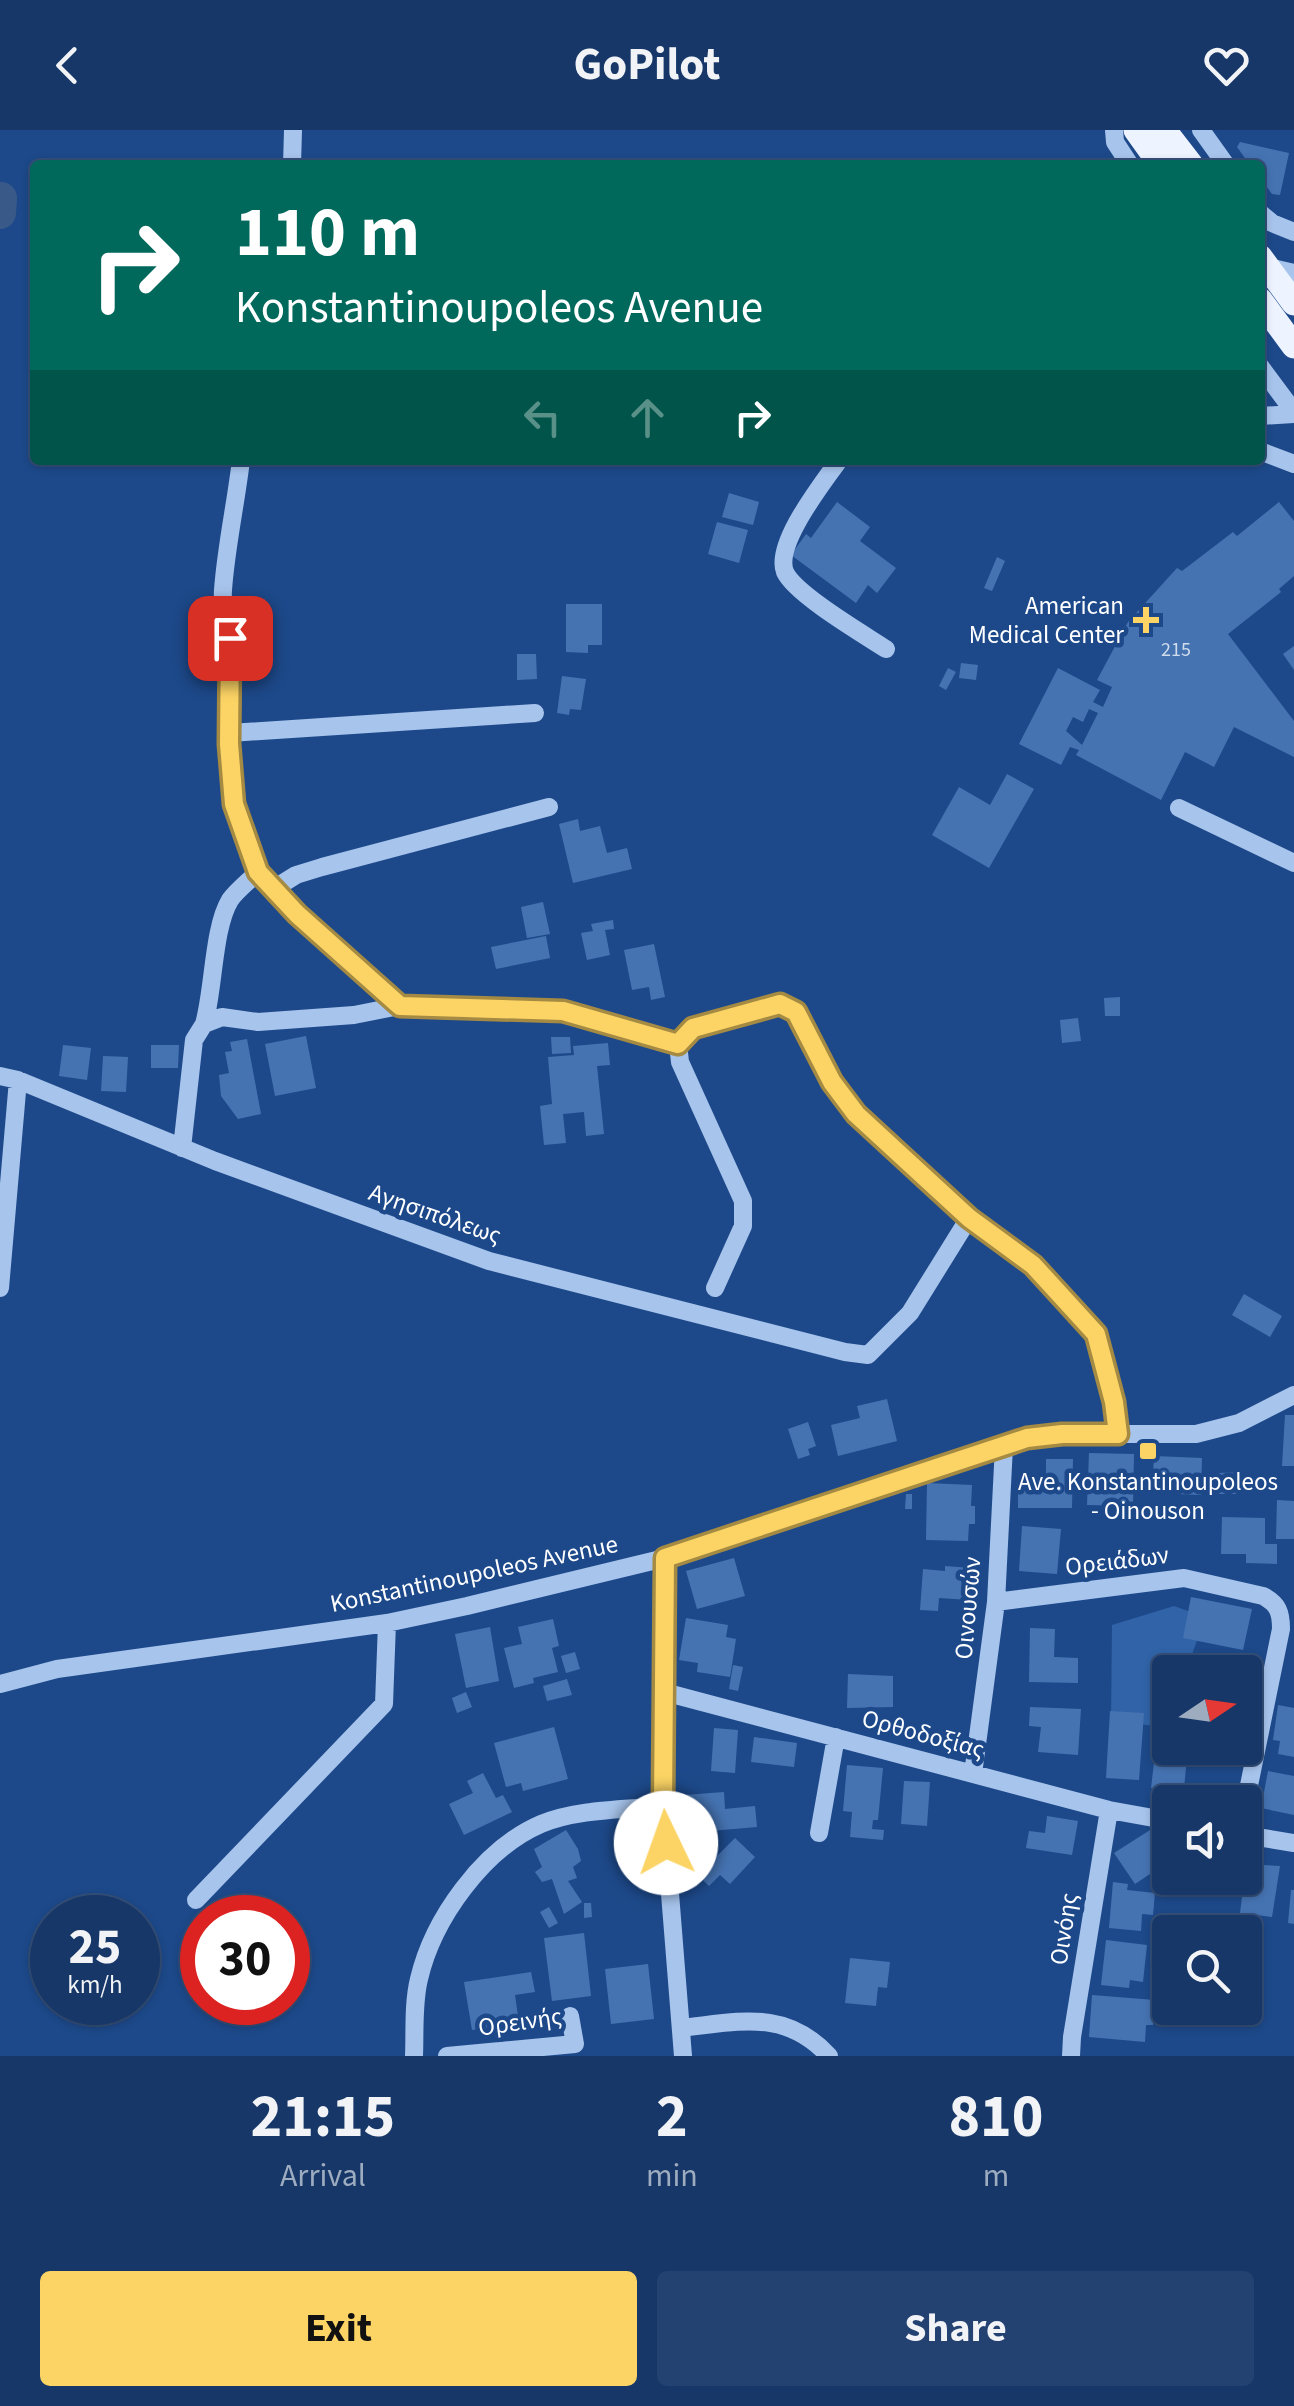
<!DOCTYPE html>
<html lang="en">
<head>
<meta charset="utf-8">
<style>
  body { margin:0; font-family:"Source Sans 3",sans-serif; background:#234271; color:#f1f3f6; height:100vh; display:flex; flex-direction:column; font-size:38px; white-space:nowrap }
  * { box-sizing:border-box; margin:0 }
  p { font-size:32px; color:#9eacc0 }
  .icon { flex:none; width:55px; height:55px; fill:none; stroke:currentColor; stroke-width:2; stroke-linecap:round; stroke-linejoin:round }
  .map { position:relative; height:1926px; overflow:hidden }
  .panel { display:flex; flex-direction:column; background:#163768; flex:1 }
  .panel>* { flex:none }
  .hud { position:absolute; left:30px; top:30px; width:1235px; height:305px; border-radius:10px; box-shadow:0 2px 8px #0004,0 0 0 2px #35517c; background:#00695c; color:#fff; overflow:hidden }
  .needle { width:65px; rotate:77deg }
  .controls { position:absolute; left:1152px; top:1525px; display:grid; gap:20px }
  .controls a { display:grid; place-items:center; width:110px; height:110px; border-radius:10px; background:#163768; box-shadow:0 2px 8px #0004,0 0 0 2px #35517c; font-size:50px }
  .speed { position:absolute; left:30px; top:1765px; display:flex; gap:20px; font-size:50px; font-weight:700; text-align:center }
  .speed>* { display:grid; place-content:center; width:130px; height:130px; border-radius:50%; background:#163768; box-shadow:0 2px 8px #0004,0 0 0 2px #35517c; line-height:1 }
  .speed small { font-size:25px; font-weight:400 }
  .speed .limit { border:15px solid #d22; background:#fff; color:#111 }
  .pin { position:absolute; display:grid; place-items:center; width:85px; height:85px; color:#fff; margin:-42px; border-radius:20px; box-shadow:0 5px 15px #0006 }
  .me { position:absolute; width:110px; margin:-55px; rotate:357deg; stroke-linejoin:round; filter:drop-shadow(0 0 8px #0008) }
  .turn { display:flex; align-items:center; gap:35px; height:210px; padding:0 40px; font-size:45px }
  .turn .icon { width:130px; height:130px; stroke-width:2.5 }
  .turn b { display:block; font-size:70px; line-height:85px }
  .lanes { display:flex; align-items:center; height:95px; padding:0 40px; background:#0003; justify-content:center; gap:50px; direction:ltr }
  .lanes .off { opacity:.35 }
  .eta { display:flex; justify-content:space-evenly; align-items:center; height:170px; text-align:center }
  .eta b { font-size:60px; font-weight:700; line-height:70px }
  .primary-button { display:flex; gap:20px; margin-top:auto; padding:20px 40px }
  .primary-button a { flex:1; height:115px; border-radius:10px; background:#fcd465; color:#111; font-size:40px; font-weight:700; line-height:115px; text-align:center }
  .primary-button a+a { background:#234271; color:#f1f3f6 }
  header { display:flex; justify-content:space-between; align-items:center; height:130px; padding:0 40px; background:#163768; font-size:45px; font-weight:700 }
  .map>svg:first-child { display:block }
  .green { fill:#3063a7 }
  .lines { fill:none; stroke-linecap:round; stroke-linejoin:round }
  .river { stroke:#395a89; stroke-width:32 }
  .building { fill:#4573b2; fill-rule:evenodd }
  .minor { stroke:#a7c4ec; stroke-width:18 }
  .major { stroke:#edf3ff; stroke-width:25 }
  .route-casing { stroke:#a48a42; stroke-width:25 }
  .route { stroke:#fcd465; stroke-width:18 }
  .poi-dot { fill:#fcd465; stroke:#1d498a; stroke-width:4 }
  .labels { text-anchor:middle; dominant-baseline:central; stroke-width:9; stroke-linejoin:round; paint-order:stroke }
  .number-label { font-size:20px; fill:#d0dcec }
  .poi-label { font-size:25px; fill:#fff; stroke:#1d498a; text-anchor:end }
  .street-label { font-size:25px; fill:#fff; stroke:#1d498a }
</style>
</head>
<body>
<header><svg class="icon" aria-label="back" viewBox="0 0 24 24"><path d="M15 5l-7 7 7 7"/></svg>GoPilot<svg class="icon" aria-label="heart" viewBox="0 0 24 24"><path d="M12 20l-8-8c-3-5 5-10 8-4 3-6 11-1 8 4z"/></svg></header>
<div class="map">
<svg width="1294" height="1926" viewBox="0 0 1294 1926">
  <rect width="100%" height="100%" fill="#1d498a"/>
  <path class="green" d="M 1174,1476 L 1205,1487 L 1186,1542 L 1170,1542 L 1168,1598 L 1111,1590 L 1112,1495 Z"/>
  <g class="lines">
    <path class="river" d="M 0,83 L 1,68"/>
  </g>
  <path class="building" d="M 1240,12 L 1289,23 L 1280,65 L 1272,64 L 1260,48 L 1260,35 L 1250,35 L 1237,17 Z
    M 729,363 L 759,372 L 753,395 L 722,387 Z
    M 837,372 L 870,397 L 860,411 L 896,438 L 877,463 L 868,455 L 856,473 L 791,425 L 806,404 L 811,408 Z
    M 1279,372 L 1294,391 L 1294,446 L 1279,459 L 1281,462 L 1228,504 L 1294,591 L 1294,627 L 1234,597 L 1214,637 L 1185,622 L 1161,670 L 1076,625 L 1079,620 L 1070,617 L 1061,635 L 1019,614 L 1058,538 L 1100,560 L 1093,572 L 1103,577 L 1112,557 L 1097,550 L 1128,492 L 1177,438 L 1182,441 L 1233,402 L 1237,406 ZM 1089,579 L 1098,583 L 1082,615 L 1066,601 L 1073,587 L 1083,592 Z
    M 717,392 L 748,400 L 739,433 L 708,424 Z
    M 997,427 L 1005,431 L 992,461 L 984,458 Z
    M 566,474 L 602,474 L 602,515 L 588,515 L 588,523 L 566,522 Z
    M 1294,516 L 1294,540 L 1283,524 Z
    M 517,524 L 536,524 L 537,549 L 517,550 Z
    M 961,533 L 978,535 L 976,550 L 959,548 Z
    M 948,538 L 956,542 L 946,560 L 939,556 Z
    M 562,546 L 586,549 L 581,580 L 570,579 L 569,585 L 557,583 Z
    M 1007,644 L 1034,659 L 989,738 L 932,705 L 959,657 L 990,675 Z
    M 578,689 L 580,701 L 600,696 L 607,723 L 627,718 L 632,739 L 573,753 L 559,694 Z
    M 543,772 L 550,804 L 527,808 L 521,777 Z
    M 613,790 L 614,799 L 605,800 L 610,825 L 587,830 L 581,803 L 593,801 L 591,794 Z
    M 546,806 L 550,828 L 496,839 L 491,817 Z
    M 654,814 L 665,867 L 651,870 L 649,857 L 632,860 L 624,820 Z
    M 1120,867 L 1120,886 L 1105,886 L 1104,868 Z
    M 1078,888 L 1081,911 L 1062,913 L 1060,890 Z
    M 306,906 L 316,958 L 275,966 L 265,914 Z
    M 551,907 L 570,907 L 571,923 L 552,924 Z
    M 247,909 L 261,984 L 238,989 L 221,966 L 219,945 L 229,943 L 225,922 L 232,921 L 230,912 Z
    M 608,913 L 610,935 L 597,936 L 604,1004 L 586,1006 L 584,982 L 563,984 L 566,1013 L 544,1015 L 540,976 L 552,974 L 548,927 L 574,925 L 573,916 Z
    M 63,915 L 91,918 L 87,950 L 59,946 Z
    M 151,915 L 179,915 L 178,938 L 151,938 Z
    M 103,926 L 128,927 L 126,962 L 101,961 Z
    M 1244,1164 L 1282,1186 L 1270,1207 L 1232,1185 Z
    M 887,1269 L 897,1311 L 838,1326 L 831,1295 L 860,1288 L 857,1276 Z
    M 1285,1285 L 1294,1285 L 1294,1336 L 1282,1336 Z
    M 808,1292 L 816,1316 L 808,1319 L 810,1325 L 798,1329 L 788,1299 Z
    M 1089,1323 L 1134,1324 L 1133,1376 L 1087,1375 Z
    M 1154,1326 L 1202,1328 L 1201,1365 L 1152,1363 Z
    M 1046,1329 L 1073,1329 L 1072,1378 L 1018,1378 L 1018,1354 L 1032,1354 L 1032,1345 L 1046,1345 Z
    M 1243,1342 L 1243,1364 L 1218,1364 L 1218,1343 Z
    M 927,1353 L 972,1355 L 971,1376 L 975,1376 L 975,1394 L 969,1394 L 968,1411 L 926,1410 Z
    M 906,1364 L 912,1364 L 912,1379 L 905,1379 Z
    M 1277,1370 L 1294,1371 L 1294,1409 L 1276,1409 Z
    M 1222,1387 L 1265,1388 L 1265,1414 L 1277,1414 L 1277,1434 L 1246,1433 L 1246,1424 L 1221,1424 Z
    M 1022,1396 L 1061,1399 L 1057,1444 L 1019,1441 Z
    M 734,1428 L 745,1466 L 697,1479 L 686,1441 Z
    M 945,1436 L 971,1438 L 969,1470 L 939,1468 L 938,1481 L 920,1480 L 923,1439 L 945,1441 Z
    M 1191,1467 L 1252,1479 L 1243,1520 L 1183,1508 Z
    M 686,1488 L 728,1495 L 726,1507 L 736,1509 L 730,1547 L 697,1542 L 698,1533 L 679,1530 Z
    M 553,1489 L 559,1516 L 552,1518 L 558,1542 L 533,1548 L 534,1553 L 514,1558 L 504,1518 L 522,1514 L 518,1497 Z
    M 490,1497 L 499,1551 L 466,1558 L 455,1504 Z
    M 1030,1498 L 1055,1499 L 1054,1527 L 1078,1528 L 1078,1553 L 1029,1552 Z
    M 575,1522 L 580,1539 L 566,1543 L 561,1526 Z
    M 733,1535 L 743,1537 L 738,1561 L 729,1559 Z
    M 848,1544 L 893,1546 L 893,1577 L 847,1578 Z
    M 567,1549 L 572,1565 L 547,1571 L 543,1556 Z
    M 466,1562 L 472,1577 L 457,1583 L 452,1568 Z
    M 1278,1575 L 1294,1578 L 1294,1627 L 1278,1624 L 1280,1611 L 1273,1610 Z
    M 1030,1577 L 1081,1579 L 1078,1625 L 1038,1622 L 1041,1597 L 1029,1596 Z
    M 1110,1581 L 1144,1583 L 1139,1650 L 1106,1648 Z
    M 554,1597 L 568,1649 L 523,1661 L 521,1653 L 506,1657 L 494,1613 Z
    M 714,1598 L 738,1600 L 735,1643 L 711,1641 Z
    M 754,1607 L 797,1613 L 794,1637 L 751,1632 Z
    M 1155,1624 L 1187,1628 L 1183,1668 L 1166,1666 L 1166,1659 L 1151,1658 Z
    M 847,1635 L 883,1638 L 878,1690 L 873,1690 L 872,1699 L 884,1700 L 883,1710 L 850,1707 L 852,1682 L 843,1681 Z
    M 1268,1641 L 1294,1646 L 1294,1685 L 1261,1678 Z
    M 483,1643 L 496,1668 L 503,1665 L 512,1682 L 464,1705 L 449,1674 L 473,1663 L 467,1651 Z
    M 904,1651 L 930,1652 L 927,1696 L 901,1694 Z
    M 724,1662 L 725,1679 L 755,1676 L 757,1697 L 687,1703 L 684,1665 Z
    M 1047,1686 L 1078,1691 L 1072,1725 L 1026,1718 L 1029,1701 L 1045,1703 Z
    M 566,1700 L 578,1719 L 581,1731 L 573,1737 L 577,1748 L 568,1751 L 582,1772 L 564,1784 L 552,1749 L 542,1752 L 535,1742 L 542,1737 L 534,1719 Z
    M 1150,1700 L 1170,1726 L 1170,1746 L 1160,1753 L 1153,1742 L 1135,1754 L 1114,1723 Z
    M 735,1708 L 755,1727 L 730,1754 L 720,1745 L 709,1756 L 687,1735 L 702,1719 L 713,1730 Z
    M 1246,1734 L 1280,1736 L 1272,1787 L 1240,1783 Z
    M 1113,1752 L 1128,1754 L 1127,1760 L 1155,1763 L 1153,1785 L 1142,1784 L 1141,1801 L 1109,1798 Z
    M 1291,1760 L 1294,1760 L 1294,1794 L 1288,1793 Z
    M 584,1773 L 591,1773 L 592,1787 L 584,1788 Z
    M 549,1777 L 558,1793 L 549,1798 L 540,1782 Z
    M 584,1803 L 591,1866 L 552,1871 L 544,1808 Z
    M 1106,1810 L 1147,1815 L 1143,1852 L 1130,1850 L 1129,1858 L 1101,1855 Z
    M 850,1828 L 890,1832 L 887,1858 L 878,1857 L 876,1876 L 845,1873 Z
    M 648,1834 L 654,1889 L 611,1894 L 605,1839 Z
    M 531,1842 L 535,1862 L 515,1865 L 519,1893 L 472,1900 L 464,1852 Z
    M 1092,1865 L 1155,1870 L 1153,1895 L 1146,1895 L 1145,1912 L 1089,1907 Z"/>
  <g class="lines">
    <path class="minor" d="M 1114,0 L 1115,12 L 1130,35
      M 1201,0 L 1226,35
      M 292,35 L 293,0
      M 1260,83 L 1272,93 L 1294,102
      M 1268,137 L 1294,143
      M 1260,236 L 1294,282
      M 1260,286 L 1294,284
      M 1260,321 L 1294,334
      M 241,330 C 236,373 226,417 223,460 C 221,484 231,512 232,537 C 234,615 219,692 272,760 L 399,876
      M 839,330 C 823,353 774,414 785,442 C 795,464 863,504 886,519
      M 230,603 L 535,583
      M 1179,678 L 1294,733
      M 272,760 L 296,745 L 322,737 L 549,677
      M 204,894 C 214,859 213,798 230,770 C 237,760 249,751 258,742
      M 0,946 L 18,950 L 215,1031 L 489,1131 L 845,1222 L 868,1225 L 910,1183 L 969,1088
      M 182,1018 L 194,910 L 204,894 L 222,887 L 258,892 L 354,885 L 399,876 L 514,878 L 563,881 L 678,914
      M 0,1158 L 18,950
      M 715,1158 L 743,1096 L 743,1071 L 680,932 L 678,914 L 693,898 L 780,874 L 796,882 L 832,952 L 856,984 L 969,1088 L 1033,1135 L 1095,1204 L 1114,1273 L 1118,1304
      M 665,1428 L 663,1676 L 683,1926
      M 996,1472 L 1184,1448 L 1263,1466 C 1278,1474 1281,1482 1281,1499 L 1245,1675
      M 0,1554 L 57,1539 L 387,1493 L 467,1476 L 665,1428 L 1027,1308 L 1062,1304 L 1196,1304 L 1239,1293 L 1294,1265
      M 664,1562 L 1109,1680 L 1170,1691
      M 973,1644 L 996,1472 L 1004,1316
      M 819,1703 L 836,1607
      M 1245,1705 L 1294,1713
      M 196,1770 L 384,1574 L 387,1493
      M 681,1898 C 738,1892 785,1878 829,1926
      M 414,1926 C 415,1901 413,1873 419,1849 C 433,1789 483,1719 541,1694 C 578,1679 623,1680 663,1676
      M 447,1926 L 575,1914 L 570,1886
      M 1071,1926 L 1072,1907 L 1109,1680"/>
    <path class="major" d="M 1136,0 L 1161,35
      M 1164,0 L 1191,35
      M 1260,127 L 1294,173
      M 1260,170 L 1294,216"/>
  </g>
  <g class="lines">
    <defs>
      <path id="route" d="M 230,508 L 229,614 L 234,674 L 258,742 L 297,784 L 400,876 L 563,881 L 678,914 L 693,898 L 780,874 L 796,882 L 832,952 L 856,984 L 969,1088 L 1033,1135 L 1096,1204 L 1114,1272 L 1118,1304 L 1062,1304 L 1027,1308 L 665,1428 L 663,1676 L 666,1713"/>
    </defs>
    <use href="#route" class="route-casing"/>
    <use href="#route" class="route"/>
  </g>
  <g class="poi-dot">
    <path d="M1141 475h10v10h10v10h-10v10h-10v-10h-10v-10h10z"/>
    <rect x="1138" y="1311" width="20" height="20" rx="5"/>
  </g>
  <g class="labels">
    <g class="number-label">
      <text x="1176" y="520">215</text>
    </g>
    <g class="poi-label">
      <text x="1124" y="476">American<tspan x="1124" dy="29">Medical Center</tspan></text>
      <text x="1148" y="1352" text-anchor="middle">Ave. Konstantinoupoleos<tspan x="1148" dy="29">- Oinouson</tspan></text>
    </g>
    <g class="street-label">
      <text transform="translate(435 1084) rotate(19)">Αγησιπόλεως</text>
      <text transform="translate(1117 1431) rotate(-7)">Ορειάδων</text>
      <text transform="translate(474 1444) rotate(-12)">Konstantinoupoleos Avenue</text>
      <text transform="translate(968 1478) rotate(-85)">Οινουσών</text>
      <text transform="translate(923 1604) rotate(15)">Ορθοδοξίας</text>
      <text transform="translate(1064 1799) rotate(-81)">Οινόης</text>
      <text transform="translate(520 1892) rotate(-8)">Ορεινής</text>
    </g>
  </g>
</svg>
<div class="controls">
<a><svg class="needle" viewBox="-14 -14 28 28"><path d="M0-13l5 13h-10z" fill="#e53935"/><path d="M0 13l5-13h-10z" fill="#9eacc0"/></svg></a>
<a><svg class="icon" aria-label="sound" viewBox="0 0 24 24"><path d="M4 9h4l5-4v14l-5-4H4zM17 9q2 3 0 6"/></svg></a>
<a><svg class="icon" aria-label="search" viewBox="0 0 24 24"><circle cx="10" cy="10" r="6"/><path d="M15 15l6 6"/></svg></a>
</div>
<div class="speed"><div>25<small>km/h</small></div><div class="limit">30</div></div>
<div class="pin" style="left:230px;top:508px;background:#d93025"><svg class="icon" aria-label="arrive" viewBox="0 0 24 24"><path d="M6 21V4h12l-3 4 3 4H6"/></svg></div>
<svg class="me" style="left:666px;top:1713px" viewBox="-20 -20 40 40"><circle r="19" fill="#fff"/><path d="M0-13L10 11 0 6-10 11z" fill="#fcd465"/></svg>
<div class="hud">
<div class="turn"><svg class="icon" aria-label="right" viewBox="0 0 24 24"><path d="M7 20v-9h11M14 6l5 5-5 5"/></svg><div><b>110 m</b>Konstantinoupoleos Avenue</div></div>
<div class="lanes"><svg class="icon off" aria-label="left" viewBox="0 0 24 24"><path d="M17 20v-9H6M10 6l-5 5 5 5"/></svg><svg class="icon off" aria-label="ahead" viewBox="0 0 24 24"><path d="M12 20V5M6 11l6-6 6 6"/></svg><svg class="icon" aria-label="right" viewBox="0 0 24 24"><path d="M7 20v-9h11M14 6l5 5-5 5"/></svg></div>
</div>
</div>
<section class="panel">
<div class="eta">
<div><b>21:15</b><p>Arrival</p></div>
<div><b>2</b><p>min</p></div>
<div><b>810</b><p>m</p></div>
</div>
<div class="primary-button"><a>Exit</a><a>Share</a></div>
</section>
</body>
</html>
